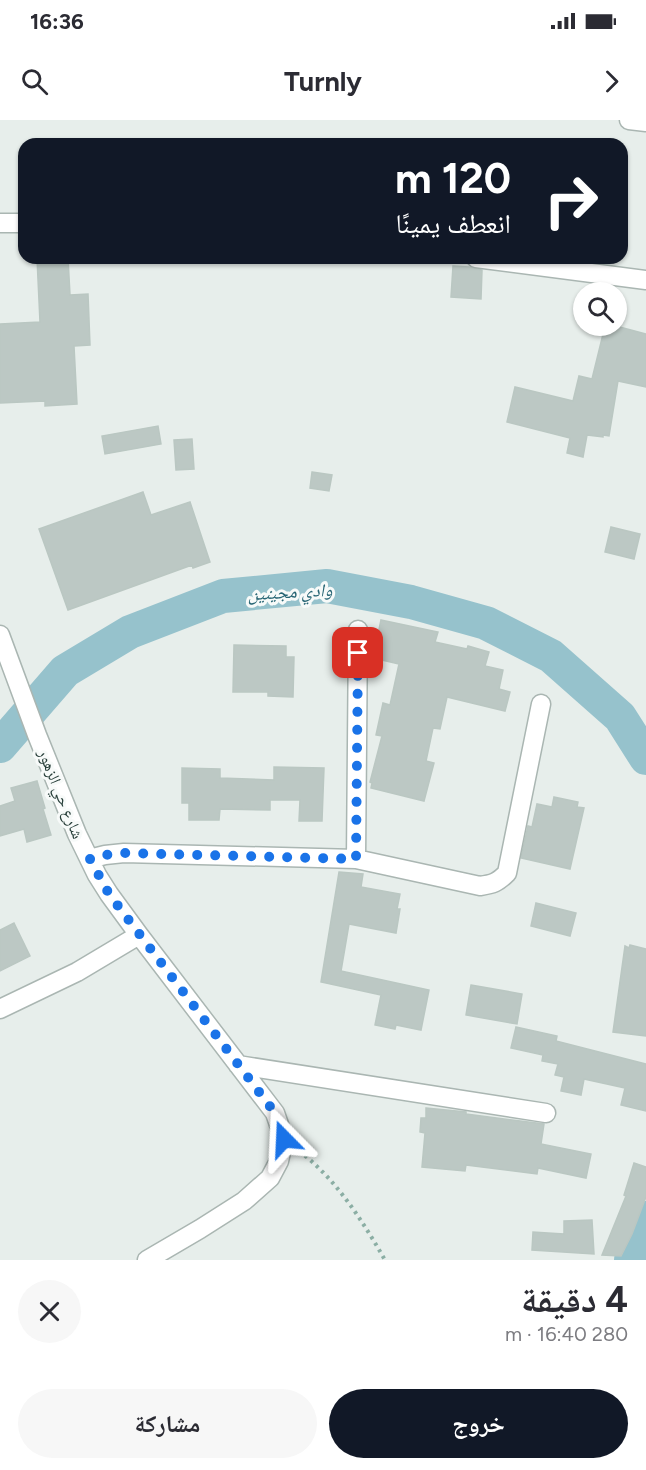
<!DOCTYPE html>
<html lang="ar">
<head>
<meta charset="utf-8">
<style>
  body { margin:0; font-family:Figtree,"Noto Naskh Arabic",sans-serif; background:#f7f7f7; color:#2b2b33; direction:rtl; height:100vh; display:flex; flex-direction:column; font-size:22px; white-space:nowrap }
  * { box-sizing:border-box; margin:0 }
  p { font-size:20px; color:#7c7c81 }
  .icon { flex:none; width:33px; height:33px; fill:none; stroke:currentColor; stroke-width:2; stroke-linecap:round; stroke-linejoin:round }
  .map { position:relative; height:1140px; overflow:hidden; direction:ltr }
  .side { display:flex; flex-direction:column; background:#fff; flex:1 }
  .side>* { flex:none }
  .guide { position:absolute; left:18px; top:18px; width:610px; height:126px; border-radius:18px; box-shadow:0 2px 4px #0004; direction:rtl; background:#111827; color:#fff; overflow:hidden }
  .fabs { position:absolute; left:573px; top:162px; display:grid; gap:12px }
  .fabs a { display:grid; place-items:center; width:54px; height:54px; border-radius:50%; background:#fff; box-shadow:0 2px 4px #0004; font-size:30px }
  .pin { position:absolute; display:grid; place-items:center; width:51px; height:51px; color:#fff; margin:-26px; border-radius:12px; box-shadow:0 3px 9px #0006 }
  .me { position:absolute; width:66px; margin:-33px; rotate:339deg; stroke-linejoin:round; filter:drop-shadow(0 0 4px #0008) }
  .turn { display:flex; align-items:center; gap:21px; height:126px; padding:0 18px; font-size:27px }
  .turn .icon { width:78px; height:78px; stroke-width:2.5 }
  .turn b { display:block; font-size:42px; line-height:51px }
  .round { display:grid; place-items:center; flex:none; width:63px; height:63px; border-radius:32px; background:#f7f7f7 }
  .headline { display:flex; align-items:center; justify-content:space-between; height:102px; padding:0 18px }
  h1 { font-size:36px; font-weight:700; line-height:45px }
  .cta { display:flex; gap:12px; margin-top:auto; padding:12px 18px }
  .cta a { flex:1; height:69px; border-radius:36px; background:#111827; color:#fff; font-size:24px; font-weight:700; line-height:69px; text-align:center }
  .cta a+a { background:#f7f7f7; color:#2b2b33 }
  .status { display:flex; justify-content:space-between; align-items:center; height:42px; padding:0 30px; background:#fff; direction:ltr }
  .status svg { height:16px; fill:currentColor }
  header { display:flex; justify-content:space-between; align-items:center; height:78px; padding:0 18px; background:#fff; font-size:27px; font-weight:700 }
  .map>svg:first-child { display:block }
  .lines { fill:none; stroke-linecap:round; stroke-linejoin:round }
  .river { stroke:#96c2cc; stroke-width:34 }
  .building { fill:#bcc8c4; stroke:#bac7c2; stroke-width:1.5 }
  .minor-casing { stroke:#aab6b2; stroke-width:21 }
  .path { stroke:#8baea4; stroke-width:4; stroke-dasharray:3 4.5; stroke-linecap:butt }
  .minor { stroke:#fff; stroke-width:18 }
  .route { stroke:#1a73e8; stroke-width:10; stroke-dasharray:0 18 }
  .labels { text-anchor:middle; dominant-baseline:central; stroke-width:6; stroke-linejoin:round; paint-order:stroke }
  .street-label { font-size:16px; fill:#273e39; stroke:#f7faf9 }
  .water-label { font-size:18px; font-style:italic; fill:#276574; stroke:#f7faf9 }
</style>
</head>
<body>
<div class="status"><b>16:36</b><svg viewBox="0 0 49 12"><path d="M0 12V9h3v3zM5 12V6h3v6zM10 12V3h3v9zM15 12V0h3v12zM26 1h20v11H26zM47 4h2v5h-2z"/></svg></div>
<header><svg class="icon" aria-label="forward" viewBox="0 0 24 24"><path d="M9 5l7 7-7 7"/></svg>Turnly<svg class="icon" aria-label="search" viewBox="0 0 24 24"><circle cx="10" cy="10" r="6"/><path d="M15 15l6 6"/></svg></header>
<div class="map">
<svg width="646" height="1140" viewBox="0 0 646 1140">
  <rect width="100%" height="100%" fill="#e7eeeb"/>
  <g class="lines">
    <path class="river" d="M 0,626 L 65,551 L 130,512 L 223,476 L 327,466 L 411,482 L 486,503 L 551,536 L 620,597 L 646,638
      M 631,1140 L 646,1098"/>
  </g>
  <path class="building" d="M 37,138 L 68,138 L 70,175 L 88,174 L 90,225 L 74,226 L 77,284 L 45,286 L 45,281 L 0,283 L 0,204 L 40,202 Z
    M 453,146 L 469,147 L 482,150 L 481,179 L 451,177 Z
    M 605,206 L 616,206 L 646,214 L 646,267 L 618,261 L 609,316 L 603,315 L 603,317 L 587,315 L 583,337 L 567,333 L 570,318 L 507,302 L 515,267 L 573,281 L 579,256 L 592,259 Z
    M 158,306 L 161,324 L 105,334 L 102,316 Z
    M 192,319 L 194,349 L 176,350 L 174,320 Z
    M 312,352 L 332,355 L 329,371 L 310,368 Z
    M 143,372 L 151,395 L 190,382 L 210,442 L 193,448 L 192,445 L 68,490 L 39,409 Z
    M 611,407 L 640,414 L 634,439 L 605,432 Z
    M 381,500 L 438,512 L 435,522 L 467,529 L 468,526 L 489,532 L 485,546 L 503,550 L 499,569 L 510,572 L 505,591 L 447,577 L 440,609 L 433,608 L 426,641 L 434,643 L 424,681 L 371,668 L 372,663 L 370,662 L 382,616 L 376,615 L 383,583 L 390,585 L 399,544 L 373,538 Z
    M 234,525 L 286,526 L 286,537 L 294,537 L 293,577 L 268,576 L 268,572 L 233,572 Z
    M 274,647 L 324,648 L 322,701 L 299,701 L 300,680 L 270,680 L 270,690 L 220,689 L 219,700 L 189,700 L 189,683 L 182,683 L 182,648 L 220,649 L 220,658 L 274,660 Z
    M 37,661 L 45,688 L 43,689 L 51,715 L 27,722 L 24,709 L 0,716 L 0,686 L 15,681 L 11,668 Z
    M 554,677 L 578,682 L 577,687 L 584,688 L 570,749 L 521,738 L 528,706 L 532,707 L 537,684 L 552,687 Z
    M 339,752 L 363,754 L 361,767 L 400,774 L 397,789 L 400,789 L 396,813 L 349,804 L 341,851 L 429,870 L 421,910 L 396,905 L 395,909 L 375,905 L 381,875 L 321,862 Z
    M 536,783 L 576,793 L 570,816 L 531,806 Z
    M 14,803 L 30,836 L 0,851 L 0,810 Z
    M 630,825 L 646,829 L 646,916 L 613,912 L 625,826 L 629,828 Z
    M 471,865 L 522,874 L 517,904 L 466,895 Z
    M 516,907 L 557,916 L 556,921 L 646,944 L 646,991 L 621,985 L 625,968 L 584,959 L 581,975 L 561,971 L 564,957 L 555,955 L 558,944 L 542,941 L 543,935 L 511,928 Z
    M 426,988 L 466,992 L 466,994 L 544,1004 L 541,1024 L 591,1034 L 586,1058 L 538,1048 L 537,1054 L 466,1045 L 465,1051 L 422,1047 L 425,1013 L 420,1012 L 421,998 L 426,998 Z
    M 634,1043 L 646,1047 L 646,1077 L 632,1114 L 621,1136 L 602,1135 L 626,1076 L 624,1075 Z
    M 592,1100 L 594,1134 L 532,1130 L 533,1112 L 564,1114 L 564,1101 Z"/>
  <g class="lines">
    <defs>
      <path id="minor" d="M 629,0 L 646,2
        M 0,103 L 24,103
        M 476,138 L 646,160
        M 0,515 L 37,615 L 77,714 L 97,755 L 109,774 L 139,815 L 275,993 L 284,1019 L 279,1041 L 270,1058 L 244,1081 L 200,1109 L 147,1140
        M 89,739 L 105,735 L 124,733 L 356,739 L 480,766 C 493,764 497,763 507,753 L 541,584
        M 356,739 L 358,510
        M 0,889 L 77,852 L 139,815
        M 238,945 L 546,993"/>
    </defs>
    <use href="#minor" class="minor-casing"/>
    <path class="path" d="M 299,1031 C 336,1059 362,1100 385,1140"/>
    <use href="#minor" class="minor"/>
  </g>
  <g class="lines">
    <path class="route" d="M 284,1019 L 275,993 L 109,774 L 90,739 L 105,735 L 124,733 L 356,739 L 358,533"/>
  </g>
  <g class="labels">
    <g class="street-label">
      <text transform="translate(61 674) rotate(68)">شارع حي الزهور</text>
    </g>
    <g class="water-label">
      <text transform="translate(290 472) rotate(-3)">وادي مجينين</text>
    </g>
  </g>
</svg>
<div class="fabs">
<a><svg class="icon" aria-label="search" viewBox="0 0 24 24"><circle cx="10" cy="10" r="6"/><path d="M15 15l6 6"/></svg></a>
</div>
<div class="pin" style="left:358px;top:533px;background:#d93025"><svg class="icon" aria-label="arrive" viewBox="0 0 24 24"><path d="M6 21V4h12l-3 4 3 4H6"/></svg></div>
<svg class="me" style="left:284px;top:1019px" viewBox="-20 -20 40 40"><path d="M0-17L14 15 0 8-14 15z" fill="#1a73e8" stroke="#fff" stroke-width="4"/></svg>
<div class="guide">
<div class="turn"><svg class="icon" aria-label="right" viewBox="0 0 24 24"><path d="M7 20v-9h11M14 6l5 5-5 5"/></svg><div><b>120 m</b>انعطف يمينًا</div></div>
</div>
</div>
<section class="side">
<div class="headline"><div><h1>4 دقيقة</h1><p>280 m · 16:40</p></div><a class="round"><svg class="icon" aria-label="close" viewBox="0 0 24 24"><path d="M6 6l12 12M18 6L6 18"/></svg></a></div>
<div class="cta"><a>خروج</a><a>مشاركة</a></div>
</section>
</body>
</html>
